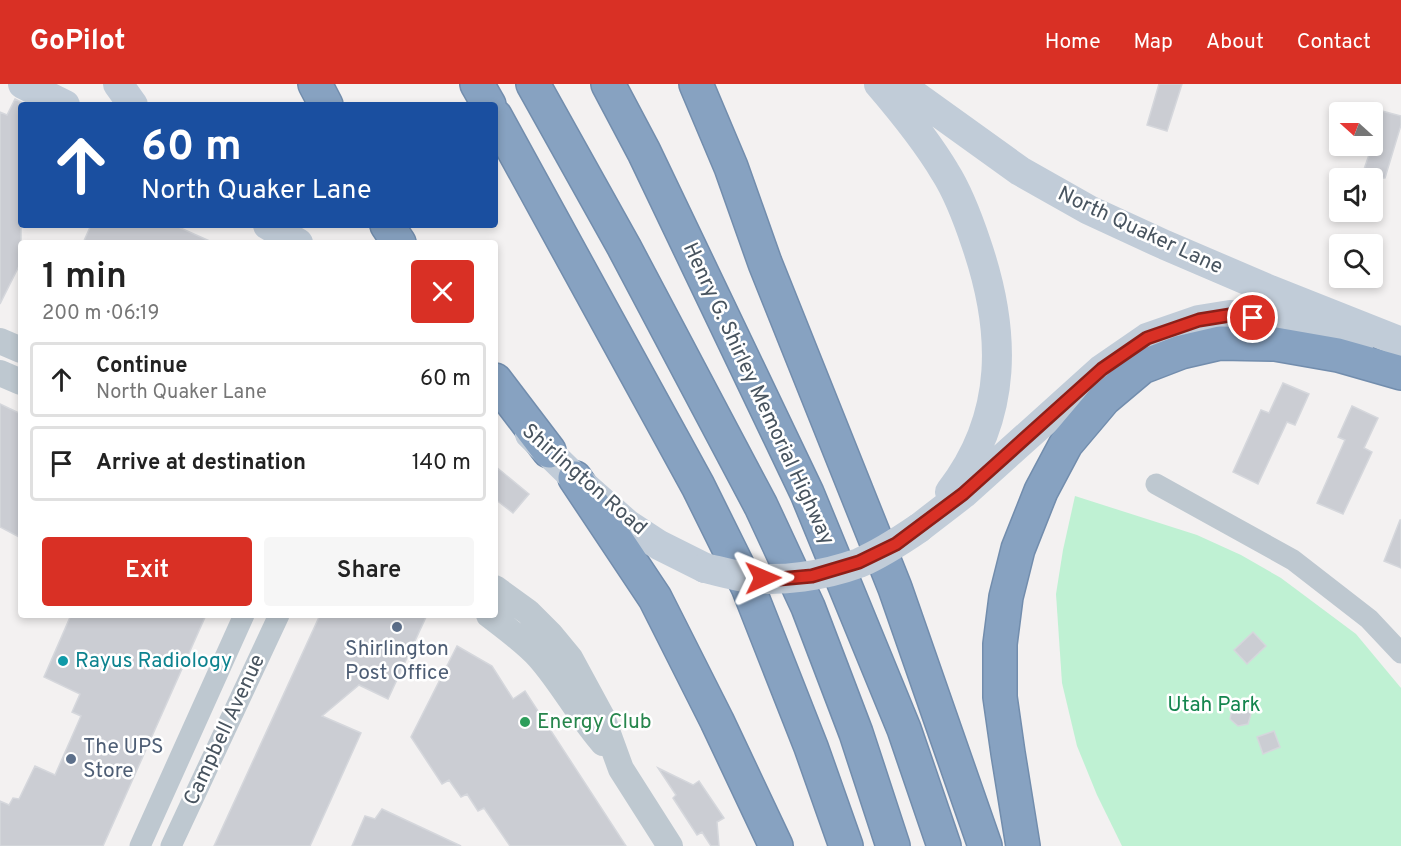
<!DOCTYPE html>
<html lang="en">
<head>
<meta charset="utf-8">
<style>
  body { margin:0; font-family:Overpass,sans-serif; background:#f6f6f6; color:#222; height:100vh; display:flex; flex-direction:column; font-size:22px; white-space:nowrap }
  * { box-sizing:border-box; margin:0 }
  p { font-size:20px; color:#767676 }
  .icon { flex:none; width:33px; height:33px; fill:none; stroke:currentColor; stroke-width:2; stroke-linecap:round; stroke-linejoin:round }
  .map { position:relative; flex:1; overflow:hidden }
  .side { position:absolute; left:18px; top:156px; width:480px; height:378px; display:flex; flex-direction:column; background:#fff; border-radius:6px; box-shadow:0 3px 9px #0003 }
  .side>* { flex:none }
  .top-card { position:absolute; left:18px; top:18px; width:480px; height:126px; border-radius:6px; box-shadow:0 3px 9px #0003; background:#1a4fa0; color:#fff; overflow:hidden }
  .needle { width:39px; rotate:291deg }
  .tools { position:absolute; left:1329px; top:18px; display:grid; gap:12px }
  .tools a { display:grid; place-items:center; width:54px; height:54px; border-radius:6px; background:#fff; box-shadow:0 3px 9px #0003; font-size:30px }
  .pin { position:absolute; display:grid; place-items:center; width:51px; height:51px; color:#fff; margin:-26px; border:3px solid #fff; border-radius:50%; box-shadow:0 2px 6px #0007 }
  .me { position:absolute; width:66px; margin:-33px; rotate:89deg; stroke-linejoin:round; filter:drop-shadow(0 0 4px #0008) }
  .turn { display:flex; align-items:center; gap:21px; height:126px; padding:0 24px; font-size:27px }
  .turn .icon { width:78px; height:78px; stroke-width:2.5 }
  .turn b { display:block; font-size:42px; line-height:51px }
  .round { display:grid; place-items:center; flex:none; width:63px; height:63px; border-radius:6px; background:#f6f6f6 }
  .summary { display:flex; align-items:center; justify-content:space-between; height:102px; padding:0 24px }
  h1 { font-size:36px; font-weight:600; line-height:45px }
  .primary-button { display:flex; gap:12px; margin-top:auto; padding:12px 24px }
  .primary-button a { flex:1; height:69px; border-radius:6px; background:#d93025; color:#fff; font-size:24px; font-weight:600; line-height:69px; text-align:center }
  .primary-button a+a { background:#f6f6f6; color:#222 }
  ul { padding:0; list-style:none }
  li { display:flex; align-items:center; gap:18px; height:75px; margin:0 12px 9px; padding:0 12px; border:3px solid #e0e0e0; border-radius:6px }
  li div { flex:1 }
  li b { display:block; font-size:22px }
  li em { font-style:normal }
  header { display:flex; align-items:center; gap:36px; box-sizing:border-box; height:84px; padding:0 30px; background:#d93025; color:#fff }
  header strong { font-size:28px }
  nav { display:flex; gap:33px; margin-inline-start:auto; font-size:21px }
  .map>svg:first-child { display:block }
  .green { fill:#bff1d3 }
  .building { fill:#cbcdd3; stroke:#d5d7dc; stroke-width:1.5 }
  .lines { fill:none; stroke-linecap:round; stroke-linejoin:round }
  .motorway-casing { stroke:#728dad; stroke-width:36 }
  .minor { stroke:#bec8d0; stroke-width:21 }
  .tertiary { stroke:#bec8d0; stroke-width:26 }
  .secondary { stroke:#c1ccd8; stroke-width:30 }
  .motorway { stroke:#87a2c1; stroke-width:33 }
  .secondary-bridge { stroke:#c1ccd8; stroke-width:30 }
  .route-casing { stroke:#8d1f18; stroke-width:15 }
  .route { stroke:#d93025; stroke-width:10 }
  .service-dot { fill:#5c6f8a; stroke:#fff; stroke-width:2 }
  .culture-dot { fill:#0f9aa8; stroke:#fff; stroke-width:2 }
  .leisure-dot { fill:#2e9e5b; stroke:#fff; stroke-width:2 }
  .labels { text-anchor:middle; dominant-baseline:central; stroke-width:5; stroke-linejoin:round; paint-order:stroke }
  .street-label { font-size:21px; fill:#48545f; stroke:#fff }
  .service-label { font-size:21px; fill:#4e5e75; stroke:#fff }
  .culture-label { font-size:21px; fill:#0d838f; stroke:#fff; text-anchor:start }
  .park-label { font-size:21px; fill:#14854e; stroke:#fff }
  .leisure-label { font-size:21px; fill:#27864d; stroke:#fff; text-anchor:start }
</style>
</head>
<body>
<header>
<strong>GoPilot</strong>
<nav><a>Home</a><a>Map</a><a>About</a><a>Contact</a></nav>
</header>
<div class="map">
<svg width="1401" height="762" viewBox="0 0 1401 762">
  <rect width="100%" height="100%" fill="#f3f1f1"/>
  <path class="green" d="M 1075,412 L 1197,451 L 1241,471 L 1281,494 L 1356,550 L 1401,604 L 1401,762 L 1122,762 L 1097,711 L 1077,662 L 1062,599 L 1056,510 L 1063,466 Z"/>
  <path class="building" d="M 1159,0 L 1182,0 L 1167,47 L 1147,41 Z
    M 15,15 L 21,18 L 21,178 L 0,220 L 0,28 L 7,31 Z
    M 1382,27 L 1401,32 L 1401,41 L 1385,94 L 1361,94 L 1372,62 Z
    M 91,141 L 174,141 L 214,159 L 83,159 Z
    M 1283,299 L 1309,310 L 1295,341 L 1287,338 L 1258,400 L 1233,388 L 1261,326 L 1269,329 Z
    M 0,320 L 21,330 L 21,454 L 0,443 Z
    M 1352,322 L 1378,334 L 1364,364 L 1372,368 L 1343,430 L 1317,419 L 1345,356 L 1338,353 Z
    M 495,382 L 529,410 L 513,429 L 495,415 Z
    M 1400,436 L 1401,436 L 1401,484 L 1384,477 Z
    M 71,531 L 206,531 L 103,762 L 0,762 L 0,717 L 9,721 L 13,714 L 19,715 L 35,682 L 55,691 L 81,632 L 72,628 L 80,610 L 44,593 Z
    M 320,531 L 427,531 L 388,615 L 359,601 L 322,632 L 361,649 L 310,762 L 214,762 Z
    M 1253,548 L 1266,562 L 1247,580 L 1234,566 Z
    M 457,562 L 492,582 L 513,615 L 525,607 L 626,762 L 510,762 L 484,724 L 478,727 L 467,710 L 461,713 L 449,696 L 442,700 L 411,653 Z
    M 1243,622 L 1251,630 L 1248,640 L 1238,642 L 1230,635 L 1232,625 Z
    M 1274,647 L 1280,663 L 1263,670 L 1257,653 Z
    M 658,684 L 693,701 L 699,697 L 724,734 L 717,738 L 719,762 L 711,762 L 702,748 L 697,751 L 673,714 L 676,711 Z
    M 382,725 L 461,762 L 352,762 L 365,732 L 375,735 Z"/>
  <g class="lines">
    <defs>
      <path id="motorway" d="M 315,0 L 326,21
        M 477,0 L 489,21
        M 533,0 L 624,163 L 761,422 L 808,523 L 856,649 L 893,762
        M 608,0 L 644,68 L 807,409 L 904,645 L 944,762
        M 696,0 L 731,83 L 765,179 L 895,504 L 985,762
        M 495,32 L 698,402 L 748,503 L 811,663 L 846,762
        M 387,141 L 399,159
        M 495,296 L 549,367
        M 575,394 L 655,514 L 717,637 L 776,762
        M 1023,762 L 1008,669 L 1000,613 L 1000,560 L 1006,513 L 1018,465 L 1041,407 L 1066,360 L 1104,315 L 1142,283 L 1181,268 L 1220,259 L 1275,260 L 1338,271 L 1401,289"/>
    </defs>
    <use href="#motorway" class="motorway-casing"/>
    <path class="minor" d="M 1156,400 L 1293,476 L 1369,535 L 1401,569
      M 140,762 L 244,531
      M 171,762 L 279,531"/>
    <path class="tertiary" d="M 0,257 L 21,266
      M 0,289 L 21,298
      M 495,504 L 528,528 L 551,551 L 570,574 L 602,633 L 621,685 L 670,762
      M 489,531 C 506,544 524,557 539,573 C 563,600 579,632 603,659"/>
    <path class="secondary" d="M 23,0 L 65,21
      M 118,0 L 133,21
      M 879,0 C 903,28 926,56 945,88 C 959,110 968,135 976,159 C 1006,246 1009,332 950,408
      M 899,0 L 1020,87 L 1089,126 L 1165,161 L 1270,206 L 1401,258
      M 268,141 L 298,159
      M 530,350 L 575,394 L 627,440 L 659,461 L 705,484
      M 919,444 L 963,410 L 1102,285 L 1147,254 L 1199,236 L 1230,231 L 1276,236 L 1325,250 L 1358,262"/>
    <use href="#motorway" class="motorway"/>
    <path class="secondary-bridge" d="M 705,484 C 718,487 732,491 745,493 C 780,499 826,491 859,479 C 880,470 900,457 919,444"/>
  </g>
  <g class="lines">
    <defs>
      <path id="route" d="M 763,494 L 779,495 L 812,492 L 859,478 L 896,460 L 963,410 L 1102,285 L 1147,254 L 1199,236 L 1230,231 L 1253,234"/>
    </defs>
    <use href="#route" class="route-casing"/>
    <use href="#route" class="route"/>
  </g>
  <g class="service-dot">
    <circle cx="397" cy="543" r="6"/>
    <circle cx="71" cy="675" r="6"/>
  </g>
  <circle class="culture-dot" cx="63" cy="577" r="6"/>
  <circle class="leisure-dot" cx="525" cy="638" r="6"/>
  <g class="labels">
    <g class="street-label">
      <text transform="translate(1140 147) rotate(25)">North Quaker Lane</text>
      <text transform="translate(758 310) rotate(65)">Henry G. Shirley Memorial Highway</text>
      <text transform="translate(584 396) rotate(41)">Shirlington Road</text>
      <text transform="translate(225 646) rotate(-65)">Campbell Avenue</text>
    </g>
    <g class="service-label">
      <text x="397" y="565">Shirlington<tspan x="397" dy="24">Post Office</tspan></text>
      <text x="83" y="663" text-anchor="start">The UPS<tspan x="83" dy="24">Store</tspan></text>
    </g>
    <g class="culture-label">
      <text x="75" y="577">Rayus Radiology</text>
    </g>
    <g class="park-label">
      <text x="1214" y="621">Utah Park</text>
    </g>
    <g class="leisure-label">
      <text x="537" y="638">Energy Club</text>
    </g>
  </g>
</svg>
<div class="tools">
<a><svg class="needle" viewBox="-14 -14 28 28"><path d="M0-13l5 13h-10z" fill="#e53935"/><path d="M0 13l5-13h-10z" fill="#767676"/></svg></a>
<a><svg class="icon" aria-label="sound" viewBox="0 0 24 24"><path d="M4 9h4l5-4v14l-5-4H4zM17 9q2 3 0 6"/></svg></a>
<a><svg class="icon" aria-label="search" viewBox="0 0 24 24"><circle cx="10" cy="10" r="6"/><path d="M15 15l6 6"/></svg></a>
</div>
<div class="pin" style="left:1253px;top:234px;background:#d93025"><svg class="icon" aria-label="arrive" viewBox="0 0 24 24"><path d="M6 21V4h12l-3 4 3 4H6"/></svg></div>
<svg class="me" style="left:763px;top:494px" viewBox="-20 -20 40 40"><path d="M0-17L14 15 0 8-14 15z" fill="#d93025" stroke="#fff" stroke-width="4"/></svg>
<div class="top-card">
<div class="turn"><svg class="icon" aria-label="ahead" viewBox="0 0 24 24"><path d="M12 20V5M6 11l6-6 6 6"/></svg><div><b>60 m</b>North Quaker Lane</div></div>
</div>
<section class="side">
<div class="summary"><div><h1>1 min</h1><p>200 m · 06:19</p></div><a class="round" style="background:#d93025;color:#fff"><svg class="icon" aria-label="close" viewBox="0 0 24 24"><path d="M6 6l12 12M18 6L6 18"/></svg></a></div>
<ul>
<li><svg class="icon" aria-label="ahead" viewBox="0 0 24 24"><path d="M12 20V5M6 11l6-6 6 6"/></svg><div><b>Continue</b><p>North Quaker Lane</p></div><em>60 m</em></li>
<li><svg class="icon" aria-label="arrive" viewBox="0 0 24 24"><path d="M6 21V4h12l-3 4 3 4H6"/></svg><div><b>Arrive at destination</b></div><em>140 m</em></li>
</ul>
<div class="primary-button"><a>Exit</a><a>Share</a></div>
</section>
</div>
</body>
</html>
